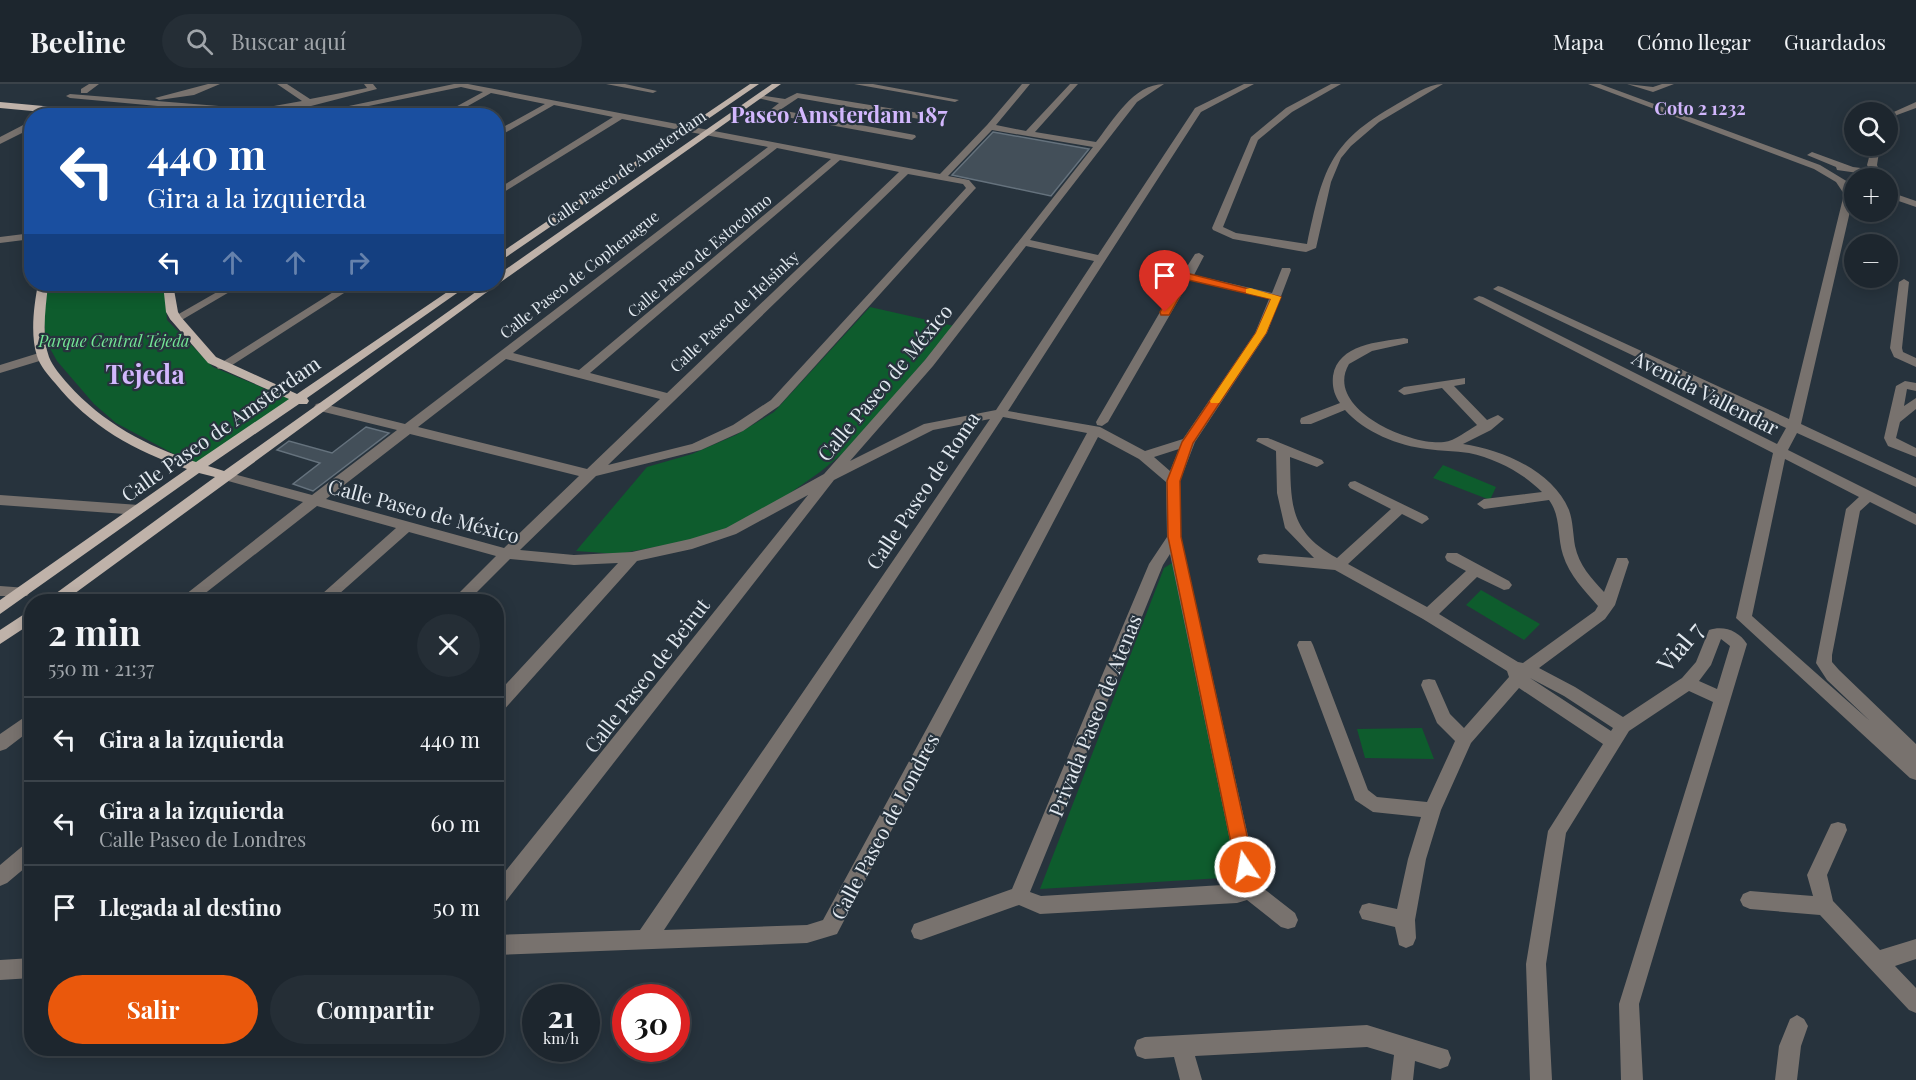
<!DOCTYPE html>
<html lang="es">
<head>
<meta charset="utf-8">
<style>
  body { margin:0; font-family:"Playfair Display",serif; background:#252e36; color:#f1f3f6; height:100vh; display:flex; flex-direction:column; font-size:22px; white-space:nowrap }
  * { box-sizing:border-box; margin:0 }
  p { font-size:20px; color:#a0a5aa }
  .icon { flex:none; width:33px; height:33px; fill:none; stroke:currentColor; stroke-width:2; stroke-linecap:round; stroke-linejoin:round }
  .map { position:relative; flex:1; overflow:hidden }
  .panel { position:absolute; left:24px; top:510px; width:480px; height:462px; display:flex; flex-direction:column; background:#1d262e; border-radius:24px; box-shadow:0 3px 15px #0003,0 0 0 2px #3b434a }
  .panel>* { flex:none }
  .top-card { position:absolute; left:24px; top:24px; width:480px; height:183px; border-radius:24px; box-shadow:0 3px 15px #0003,0 0 0 2px #3b434a; background:#1a4fa0; color:#fff; overflow:hidden }
  .buttons { position:absolute; left:1844px; top:18px; display:grid; gap:12px }
  .buttons a { display:grid; place-items:center; width:54px; height:54px; border-radius:50%; background:#1d262e; box-shadow:0 3px 15px #0003,0 0 0 2px #3b434a; font-size:30px }
  .speed { position:absolute; left:522px; top:900px; display:flex; gap:12px; font-size:30px; font-weight:700; text-align:center }
  .speed>* { display:grid; place-content:center; width:78px; height:78px; border-radius:50%; background:#1d262e; box-shadow:0 3px 15px #0003,0 0 0 2px #3b434a; line-height:1 }
  .speed small { font-size:15px; font-weight:400 }
  .speed .limit { border:9px solid #d22; background:#fff; color:#111 }
  .pin { position:absolute; display:grid; place-items:center; width:51px; height:51px; color:#fff; margin:-62px -26px; border-radius:50% 50% 50% 0; rotate:-45deg; box-shadow:0 0 6px #0007 }
  .pin .icon { rotate:45deg }
  .me { position:absolute; width:66px; margin:-33px; rotate:348deg; stroke-linejoin:round; filter:drop-shadow(0 0 4px #0008) }
  .turn { display:flex; align-items:center; gap:21px; height:126px; padding:0 24px; font-size:27px }
  .turn .icon { width:78px; height:78px; stroke-width:2.5 }
  .turn b { display:block; font-size:42px; line-height:51px }
  .lanes { display:flex; align-items:center; height:57px; padding:0 24px; background:#0003; justify-content:center; gap:30px; direction:ltr }
  .lanes .off { opacity:.35 }
  .round { display:grid; place-items:center; flex:none; width:63px; height:63px; border-radius:32px; background:#252e36 }
  .summary { display:flex; align-items:center; justify-content:space-between; height:102px; padding:0 24px }
  h1 { font-size:36px; font-weight:700; line-height:45px }
  .cta { display:flex; gap:12px; margin-top:auto; padding:12px 24px }
  .cta a { flex:1; height:69px; border-radius:36px; background:#ea580c; color:#fff; font-size:24px; font-weight:700; line-height:69px; text-align:center }
  .cta a+a { background:#252e36; color:#f1f3f6 }
  ul { padding:0; list-style:none }
  li { display:flex; align-items:center; gap:18px; height:84px; padding:0 24px; border-top:2px solid #3b434a }
  li div { flex:1 }
  li b { display:block; font-size:22px }
  li em { font-style:normal }
  header { display:flex; align-items:center; gap:36px; box-sizing:border-box; height:84px; padding:0 30px; background:#1d262e; border-bottom:2px solid #3b434a }
  header strong { font-size:28px }
  nav { display:flex; gap:33px; margin-inline-start:auto; font-size:21px }
  .search { width:420px; height:54px; background:#252e36; display:flex; align-items:center; gap:15px; box-sizing:border-box; padding:0 21px; border-radius:33px; color:#a0a5aa; font-size:22px }
  .map>svg:first-child { display:block }
  .green { fill:#0e5c2d }
  .building { fill:#434f59; stroke:#65727d; stroke-width:1.5 }
  .lines { fill:none; stroke-linecap:round; stroke-linejoin:round }
  .minor { fill:#78726e; fill-rule:evenodd }
  .major { fill:#bfb2a9; fill-rule:evenodd }
  .route { fill:#ea580c; stroke:#983908; stroke-width:1.5 }
  .slow { fill:#f59e0b }
  .labels { text-anchor:middle; dominant-baseline:central; stroke-width:4.5; stroke-linejoin:round; paint-order:stroke }
  .far-street-label { font-size:16px; fill:#e2e9f0; stroke:#27333d }
  .far-park-label { font-size:16px; font-style:italic; fill:#74e796; stroke:#27333d }
  .far-quarter-label { font-size:18px; font-weight:bold; fill:#d2b7fd; stroke:#27333d }
  .street-label { font-size:20px; fill:#e2e9f0; stroke:#27333d }
  .far-district-label { font-size:22px; font-weight:bold; fill:#d2b7fd; stroke:#27333d }
  .near-street-label { font-size:24px; fill:#e2e9f0; stroke:#27333d }
  .district-label { font-size:26px; font-weight:bold; fill:#d2b7fd; stroke:#27333d }
</style>
</head>
<body>
<header>
<strong>Beeline</strong>
<div class="search"><svg class="icon" aria-label="search" viewBox="0 0 24 24"><circle cx="10" cy="10" r="6"/><path d="M15 15l6 6"/></svg>Buscar aquí</div>
<nav><a>Mapa</a><a>Cómo llegar</a><a>Guardados</a></nav>
</header>
<div class="map">
<svg width="1916" height="996" viewBox="0 0 1916 996">
  <rect width="100%" height="100%" fill="#27333d"/>
  <path class="green" d="M 48,200 L 164,200 L 167,236 L 213,283 L 290,315 L 197,379 L 174,370 L 116,339 L 94,320 L 57,277 L 46,257 L 43,227 Z
    M 870,223 L 954,242 L 852,362 L 820,388 L 776,419 L 717,449 L 682,458 L 618,470 L 576,467 L 647,383 L 692,370 L 736,351 L 774,328 Z
    M 1443,381 L 1496,403 L 1490,416 L 1433,394 Z
    M 1172,479 L 1238,793 L 1040,805 L 1164,484 Z
    M 1481,506 L 1540,540 L 1524,556 L 1466,521 Z
    M 1422,644 L 1434,675 L 1365,674 L 1357,645 Z"/>
  <path class="building" d="M 993,48 L 1089,65 L 1051,112 L 952,91 Z
    M 366,343 L 389,349 L 313,407 L 293,400 L 320,379 L 277,366 L 289,357 L 332,369 Z"/>
  <g class="lines">
    <path class="minor" d="M 89,0 L 99,0 L 87,9 L 81,9 L 81,5 Z
      M 208,0 L 220,0 L 194,11 L 159,16 L 155,14 Z
      M 277,0 L 287,0 L 310,15 L 367,4 L 364,0 L 373,0 L 377,5 L 311,22 L 257,31 L 70,14 L 66,12 L 70,10 L 257,25 L 302,17 Z
      M 454,0 L 468,0 L 940,90 L 987,41 L 1022,0 L 1030,0 L 996,41 L 1026,47 L 1070,0 L 1078,0 L 1035,48 L 1096,58 C 1113,37 1133,0 1164,0 L 1137,18 L 1030,156 L 1098,171 L 1195,24 L 1244,0 L 1254,0 L 1201,28 L 1008,327 L 1100,343 L 1145,367 L 1183,355 L 1255,249 L 1269,215 L 1190,196 L 1108,338 L 1102,342 L 1097,341 L 1096,338 L 1181,192 L 1195,170 L 1199,169 L 1204,172 L 1194,191 L 1272,209 L 1282,184 L 1290,184 L 1291,186 L 1267,249 L 1195,358 L 1180,397 L 1181,453 L 1259,801 L 1295,829 L 1298,836 L 1295,843 L 1288,845 L 1281,843 L 1247,816 L 1237,819 L 1040,830 L 1019,821 L 921,856 L 914,854 L 911,847 L 914,840 L 1012,805 L 1149,480 L 1167,453 L 1166,398 L 1139,375 L 1098,353 L 837,850 L 807,859 L 496,871 L 496,851 L 640,846 L 990,335 L 933,346 L 834,396 L 503,821 L 496,824 L 496,799 L 808,411 L 736,450 L 692,465 L 637,477 L 502,628 L 496,630 L 496,611 L 618,479 L 574,481 L 510,475 L 467,518 L 450,518 L 496,472 L 409,448 L 330,518 L 313,518 L 396,444 L 317,422 L 194,518 L 176,518 L 303,418 L 221,395 L 219,392 L 221,389 L 226,388 L 312,411 L 397,346 L 316,326 L 314,323 L 316,320 L 320,319 L 405,340 L 768,63 L 622,35 L 496,113 L 496,106 L 613,33 L 554,21 L 496,54 L 496,47 L 545,20 L 491,9 L 450,32 L 439,32 L 483,8 L 461,3 L 320,32 L 301,32 ZM 992,46 L 1093,63 L 925,276 L 824,390 L 726,444 L 690,455 L 632,468 L 574,471 L 520,466 L 596,392 L 701,366 L 743,347 L 779,322 L 974,106 L 976,104 L 969,96 L 948,92 ZM 777,64 L 831,75 L 579,286 L 513,269 ZM 840,76 L 899,88 L 667,309 L 590,289 ZM 908,90 L 963,100 L 966,104 L 771,316 L 733,341 L 692,360 L 608,381 ZM 1026,162 L 1094,177 L 996,326 L 924,340 L 850,377 L 933,282 ZM 506,275 L 660,315 L 587,385 L 418,343 ZM 1003,333 L 1087,349 L 823,836 L 807,841 L 664,846 ZM 410,350 L 579,392 L 504,464 L 326,415 ZM 1179,365 L 1170,387 L 1154,373 ZM 1170,470 L 1239,800 L 1041,812 L 1030,808 L 1163,481 Z
      M 606,0 L 625,0 L 657,7 L 653,9 Z
      M 854,0 L 873,0 L 959,16 L 955,18 Z
      M 1331,0 L 1341,0 L 1292,28 L 1258,56 L 1223,143 L 1236,149 L 1307,160 C 1323,87 1328,59 1397,20 C 1412,12 1427,0 1443,0 L 1379,38 L 1351,62 L 1341,74 L 1331,98 L 1316,164 L 1306,168 L 1299,167 L 1233,155 L 1213,146 L 1212,144 L 1251,53 L 1286,24 Z
      M 1588,0 L 1600,0 L 1820,81 L 1853,101 L 1849,103 L 1854,110 L 1801,340 L 1916,394 L 1916,403 L 1797,349 L 1788,366 L 1916,430 L 1916,441 L 1870,418 L 1860,427 L 1832,571 L 1832,578 L 1839,586 L 1916,660 L 1916,696 L 1910,694 L 1736,534 L 1773,369 L 1473,215 L 1479,212 L 1483,213 L 1777,360 L 1786,344 L 1493,205 L 1498,202 L 1502,203 L 1789,335 L 1844,110 L 1836,98 L 1814,85 ZM 1785,375 L 1859,413 L 1846,425 L 1816,579 L 1827,596 L 1870,637 L 1752,532 Z
      M 1627,0 L 1653,3 L 1662,0 L 1674,0 L 1653,8 Z
      M 797,9 L 931,31 L 935,34 L 931,37 L 798,14 L 780,26 L 915,51 L 916,53 L 912,56 L 775,31 L 770,26 L 779,19 L 754,13 L 758,11 L 785,15 Z
      M 1916,18 L 1916,24 L 1897,31 L 1887,38 L 1887,31 Z
      M 29,38 L 32,38 L 32,44 L 0,60 L 0,53 Z
      M 1872,62 L 1880,62 L 1877,81 L 1880,89 L 1888,92 L 1888,96 L 1865,90 L 1837,86 L 1836,83 L 1807,71 L 1812,68 L 1853,83 L 1869,85 L 1867,81 Z
      M 1887,107 L 1916,117 L 1916,123 L 1887,113 Z
      M 32,149 L 32,155 L 0,159 L 0,153 Z
      M 1904,195 L 1909,198 L 1902,264 L 1903,268 L 1916,274 L 1916,283 L 1894,273 L 1890,264 L 1899,198 Z
      M 231,200 L 243,200 L 180,237 L 172,237 L 170,235 Z
      M 346,200 L 358,200 L 226,285 L 218,285 L 216,282 Z
      M 1404,254 L 1408,255 L 1408,259 L 1372,267 L 1349,280 C 1323,324 1410,362 1444,358 C 1455,357 1468,346 1477,341 L 1442,304 L 1404,311 L 1398,307 L 1404,303 L 1465,294 L 1465,300 L 1454,302 L 1487,336 L 1498,331 L 1504,335 L 1491,346 L 1463,360 C 1502,366 1552,386 1569,426 C 1573,437 1573,450 1575,462 C 1579,481 1591,494 1604,508 L 1617,474 L 1627,474 L 1629,478 L 1615,521 L 1605,535 L 1539,584 L 1575,603 L 1623,633 L 1682,594 L 1696,578 L 1709,546 C 1724,541 1739,547 1747,560 L 1639,920 L 1643,996 L 1621,996 L 1619,920 L 1713,618 L 1689,607 L 1629,647 L 1566,749 L 1546,880 L 1552,996 L 1530,996 L 1526,880 L 1548,747 L 1603,660 L 1519,604 L 1471,659 L 1441,726 L 1426,775 L 1415,836 L 1416,854 L 1413,861 L 1406,864 L 1399,861 L 1395,843 L 1362,835 L 1359,828 L 1362,821 L 1369,819 L 1397,825 L 1408,775 L 1421,733 L 1373,728 L 1355,716 L 1297,561 L 1299,557 L 1311,557 L 1313,561 L 1368,706 L 1377,713 L 1427,718 L 1455,657 L 1437,639 L 1421,601 L 1423,596 L 1429,595 L 1435,596 L 1450,630 L 1464,644 L 1509,593 L 1507,587 L 1423,535 L 1335,486 L 1259,479 L 1257,475 L 1259,471 L 1264,470 L 1314,474 L 1285,444 L 1277,409 L 1276,367 L 1256,357 L 1258,354 L 1268,354 L 1322,376 L 1324,379 L 1317,383 L 1290,373 C 1291,422 1290,448 1337,474 L 1391,425 L 1350,404 L 1348,401 L 1350,398 L 1355,397 L 1427,432 L 1429,435 L 1422,440 L 1402,430 L 1348,480 L 1427,523 L 1466,487 L 1447,477 L 1445,473 L 1447,469 L 1457,469 L 1509,497 L 1512,501 L 1509,505 L 1504,506 L 1477,493 L 1439,530 L 1518,578 L 1523,579 L 1595,527 L 1598,522 C 1585,507 1569,491 1563,471 C 1557,452 1561,432 1549,416 L 1484,425 L 1477,420 L 1484,415 L 1542,408 C 1522,388 1496,375 1469,369 C 1455,367 1441,367 1427,365 C 1399,362 1364,348 1345,326 L 1311,340 L 1301,340 L 1300,337 L 1301,334 L 1340,319 C 1334,311 1332,302 1333,292 C 1338,260 1379,258 1404,254 ZM 1721,555 L 1730,562 L 1717,605 L 1699,597 L 1711,581 ZM 1530,594 L 1564,612 L 1613,644 L 1611,647 Z
      M 42,268 L 48,272 L 46,275 L 0,289 L 0,281 Z
      M 1905,297 L 1916,299 L 1916,307 L 1907,305 L 1904,322 L 1916,314 L 1916,325 L 1900,338 L 1896,354 L 1916,364 L 1916,373 L 1888,362 L 1884,354 L 1896,302 Z
      M 0,411 L 139,421 L 146,426 L 139,431 L 0,421 Z
      M 0,502 L 27,504 L 30,508 L 27,512 L 0,512 Z
      M 32,628 L 32,645 L 6,665 L 0,667 L 0,650 Z
      M 1838,738 L 1845,740 L 1847,746 L 1827,791 L 1833,817 L 1880,866 L 1916,855 L 1916,875 L 1895,882 L 1916,904 L 1916,929 L 1909,926 L 1820,831 L 1750,825 L 1743,822 L 1740,816 L 1743,810 L 1750,807 L 1813,812 L 1807,791 L 1831,740 Z
      M 32,758 L 32,778 L 7,799 L 0,802 L 0,781 L 25,760 Z
      M 32,874 L 32,894 L 0,896 L 0,876 Z
      M 1797,931 L 1804,935 L 1808,942 L 1801,962 L 1797,996 L 1775,996 L 1779,962 L 1790,935 Z
      M 1367,941 L 1448,966 L 1451,974 L 1448,982 L 1440,985 L 1415,977 L 1413,996 L 1391,996 L 1394,971 L 1367,963 L 1195,972 L 1202,996 L 1180,996 L 1174,973 L 1145,975 L 1137,972 L 1134,964 L 1137,956 L 1145,953 Z"/>
    <path class="major" d="M 750,0 L 759,0 L 496,180 L 496,172 Z
      M 772,0 L 781,0 L 498,200 L 63,518 L 44,518 L 215,393 L 199,389 L 0,530 L 0,516 L 187,385 C 135,367 89,342 55,299 C 48,291 40,282 37,272 C 30,251 34,221 38,200 L 48,200 C 46,223 41,251 49,273 C 53,283 61,292 68,300 C 103,339 146,362 196,378 L 289,315 L 208,279 L 170,235 L 166,228 L 163,200 L 173,200 L 178,228 L 181,233 L 216,273 L 297,310 L 459,200 L 470,200 L 307,314 L 309,317 L 307,320 L 299,320 L 208,382 L 224,387 L 487,200 L 496,200 L 496,192 Z
      M 0,18 L 119,29 L 123,32 L 86,32 L 0,24 Z
      M 32,525 L 32,539 L 0,560 L 0,546 Z"/>
  </g>
  <path class="route" d="M 1186,189 L 1281,213 L 1266,249 L 1193,359 L 1180,397 L 1181,453 L 1254,783 L 1251,788 L 1245,791 L 1239,788 L 1236,783 L 1168,453 L 1167,397 L 1182,358 L 1256,249 L 1271,215 L 1189,196 L 1169,231 L 1161,231 L 1160,228 L 1181,192 Z"/>
  <path class="slow" d="M 1250,204 L 1281,213 L 1266,249 L 1219,319 L 1211,319 L 1210,317 L 1256,249 L 1271,215 L 1246,209 L 1246,205 Z"/>
  <g class="labels">
    <g class="far-street-label">
      <text transform="translate(626 84) rotate(-35)">Calle Paseo de Amsterdam</text>
      <text transform="translate(699 171) rotate(-40)">Calle Paseo de Estocolmo</text>
      <text transform="translate(579 190) rotate(-38)">Calle Paseo de Cophenague</text>
      <text transform="translate(734 227) rotate(-43)">Calle Paseo de Helsinky</text>
    </g>
    <g class="far-park-label">
      <text x="114" y="256">Parque Central Tejeda</text>
    </g>
    <g class="far-quarter-label">
      <text x="1700" y="24">Coto 2 1232</text>
    </g>
    <g class="street-label">
      <text transform="translate(884 298) rotate(-50)">Calle Paseo de México</text>
      <text transform="translate(1706 308) rotate(27)">Avenida Vallendar</text>
      <text transform="translate(220 344) rotate(-35)">Calle Paseo de Amsterdam</text>
      <text transform="translate(922 406) rotate(-56)">Calle Paseo de Roma</text>
      <text transform="translate(424 426) rotate(15)">Calle Paseo de México</text>
      <text transform="translate(646 591) rotate(-52)">Calle Paseo de Beirut</text>
      <text transform="translate(1094 631) rotate(-68)">Privada Paseo de Atenas</text>
      <text transform="translate(884 742) rotate(-62)">Calle Paseo de Londres</text>
    </g>
    <g class="far-district-label">
      <text x="839" y="30">Paseo Amsterdam 187</text>
    </g>
    <g class="near-street-label">
      <text transform="translate(1679 562) rotate(-50)">Vial 7</text>
    </g>
    <g class="district-label">
      <text x="145" y="289">Tejeda</text>
    </g>
  </g>
</svg>
<div class="buttons">
<a><svg class="icon" aria-label="search" viewBox="0 0 24 24"><circle cx="10" cy="10" r="6"/><path d="M15 15l6 6"/></svg></a>
<a>+</a>
<a>−</a>
</div>
<div class="speed"><div>21<small>km/h</small></div><div class="limit">30</div></div>
<div class="pin" style="left:1165px;top:228px;background:#d93025"><svg class="icon" aria-label="arrive" viewBox="0 0 24 24"><path d="M6 21V4h12l-3 4 3 4H6"/></svg></div>
<svg class="me" style="left:1245px;top:783px" viewBox="-20 -20 40 40"><circle r="17" fill="#ea580c" stroke="#fff" stroke-width="3"/><path d="M0-11L8 9 0 5-8 9z" fill="#fff"/></svg>
<div class="top-card">
<div class="turn"><svg class="icon" aria-label="left" viewBox="0 0 24 24"><path d="M17 20v-9H6M10 6l-5 5 5 5"/></svg><div><b>440 m</b>Gira a la izquierda</div></div>
<div class="lanes"><svg class="icon" aria-label="left" viewBox="0 0 24 24"><path d="M17 20v-9H6M10 6l-5 5 5 5"/></svg><svg class="icon off" aria-label="ahead" viewBox="0 0 24 24"><path d="M12 20V5M6 11l6-6 6 6"/></svg><svg class="icon off" aria-label="ahead" viewBox="0 0 24 24"><path d="M12 20V5M6 11l6-6 6 6"/></svg><svg class="icon off" aria-label="right" viewBox="0 0 24 24"><path d="M7 20v-9h11M14 6l5 5-5 5"/></svg></div>
</div>
<section class="panel">
<div class="summary"><div><h1>2 min</h1><p>550 m · 21:37</p></div><a class="round"><svg class="icon" aria-label="close" viewBox="0 0 24 24"><path d="M6 6l12 12M18 6L6 18"/></svg></a></div>
<ul>
<li><svg class="icon" aria-label="left" viewBox="0 0 24 24"><path d="M17 20v-9H6M10 6l-5 5 5 5"/></svg><div><b>Gira a la izquierda</b></div><em>440 m</em></li>
<li><svg class="icon" aria-label="left" viewBox="0 0 24 24"><path d="M17 20v-9H6M10 6l-5 5 5 5"/></svg><div><b>Gira a la izquierda</b><p>Calle Paseo de Londres</p></div><em>60 m</em></li>
<li><svg class="icon" aria-label="arrive" viewBox="0 0 24 24"><path d="M6 21V4h12l-3 4 3 4H6"/></svg><div><b>Llegada al destino</b></div><em>50 m</em></li>
</ul>
<div class="cta"><a>Salir</a><a>Compartir</a></div>
</section>
</div>
</body>
</html>
